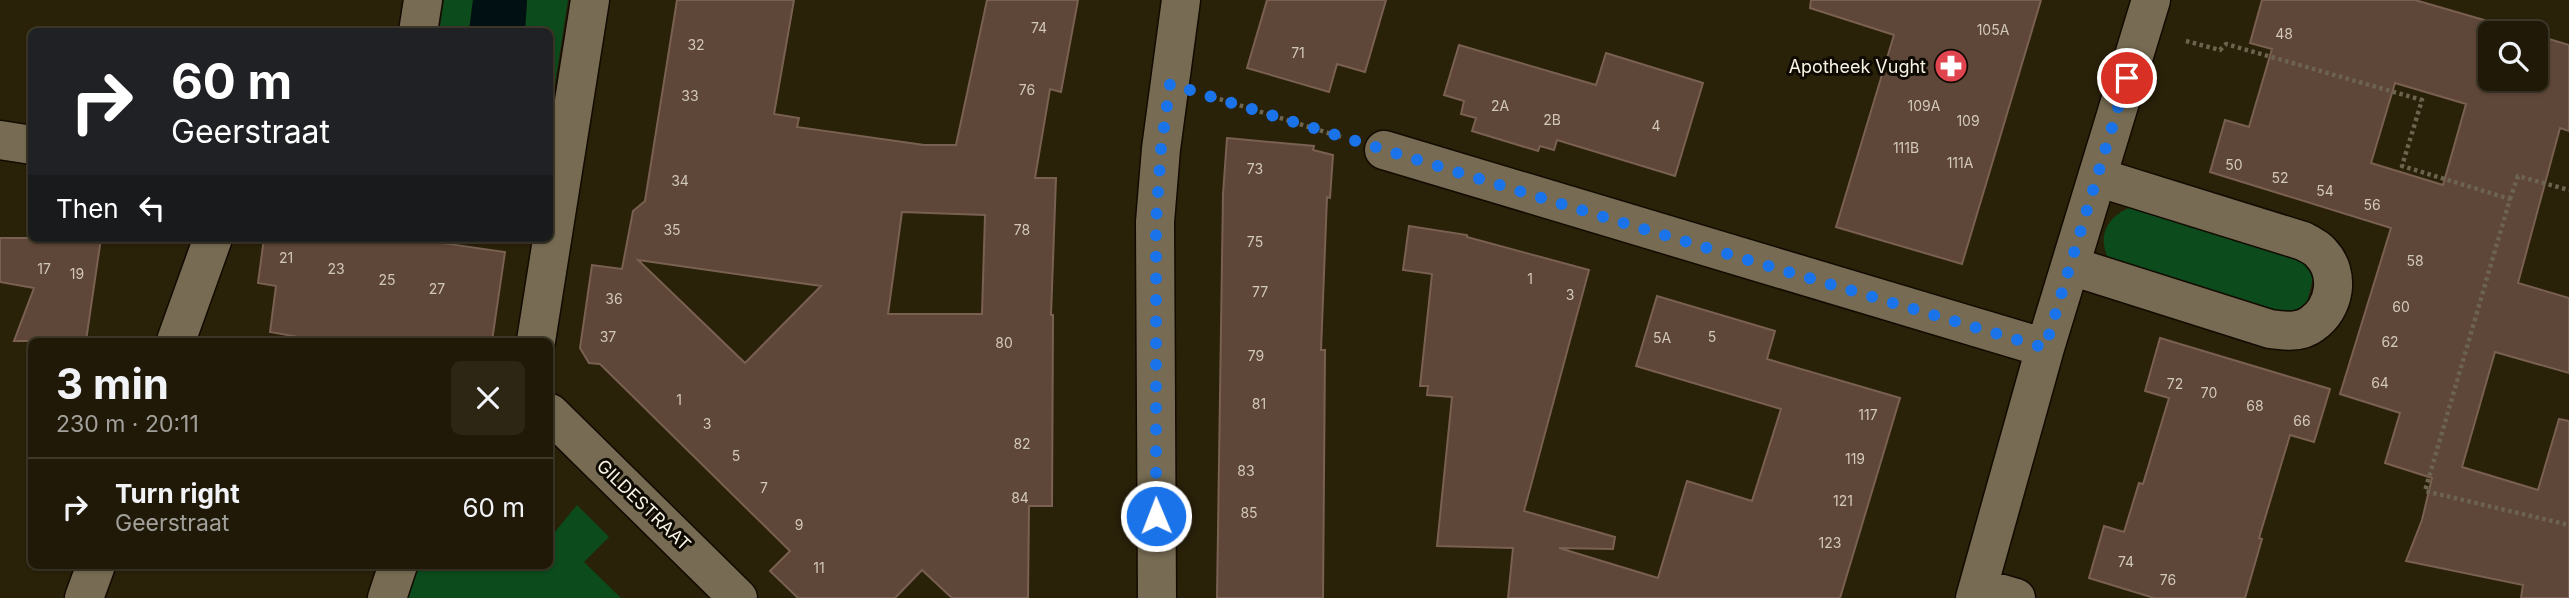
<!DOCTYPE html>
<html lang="en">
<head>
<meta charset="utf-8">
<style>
  body { margin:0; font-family:Inter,sans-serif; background:#2d2615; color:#f1f3f6; height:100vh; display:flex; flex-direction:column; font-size:26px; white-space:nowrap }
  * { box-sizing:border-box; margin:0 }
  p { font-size:23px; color:#a2a09b }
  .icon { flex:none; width:38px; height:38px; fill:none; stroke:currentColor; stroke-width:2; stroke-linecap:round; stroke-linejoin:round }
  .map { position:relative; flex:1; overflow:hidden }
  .panel { position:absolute; left:28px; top:338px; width:525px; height:231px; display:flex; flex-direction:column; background:#201907; border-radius:10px; box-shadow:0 2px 5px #0004,0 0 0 2px #3d3828 }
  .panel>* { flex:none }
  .guide { position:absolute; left:28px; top:28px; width:525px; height:214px; border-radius:10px; box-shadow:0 2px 5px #0004,0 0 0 2px #3d3828; background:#202124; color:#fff; overflow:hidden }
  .controls { position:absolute; left:2478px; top:21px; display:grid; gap:14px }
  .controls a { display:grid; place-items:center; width:70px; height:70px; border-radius:10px; background:#201907; box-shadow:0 2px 5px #0004,0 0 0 2px #3d3828; font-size:35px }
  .pin { position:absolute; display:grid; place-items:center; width:60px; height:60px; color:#fff; margin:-30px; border:4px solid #fff; border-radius:50%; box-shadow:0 2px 7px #0007 }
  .me { position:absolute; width:77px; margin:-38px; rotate:359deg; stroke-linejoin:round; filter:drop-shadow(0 0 5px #0008) }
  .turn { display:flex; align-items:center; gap:24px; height:147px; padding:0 28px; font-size:32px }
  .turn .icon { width:91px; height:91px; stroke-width:2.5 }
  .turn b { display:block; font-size:49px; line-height:60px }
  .then { display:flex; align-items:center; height:66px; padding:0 28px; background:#0003; gap:14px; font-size:26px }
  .round { display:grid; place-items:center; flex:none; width:74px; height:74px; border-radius:10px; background:#2d2615 }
  .summary { display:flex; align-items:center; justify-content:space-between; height:119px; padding:0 28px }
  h1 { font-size:42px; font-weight:700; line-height:52px }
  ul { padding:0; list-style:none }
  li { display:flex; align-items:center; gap:21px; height:98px; padding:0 28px; border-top:2px solid #3d3828 }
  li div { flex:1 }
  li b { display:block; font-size:26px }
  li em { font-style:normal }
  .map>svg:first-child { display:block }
  .green { fill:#0b4b1c }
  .water { fill:#011013 }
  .building { fill:#5e4638; stroke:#796051; stroke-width:2; fill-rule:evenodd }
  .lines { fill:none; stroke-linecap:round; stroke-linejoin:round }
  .street-casing { stroke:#130a00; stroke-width:41 }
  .path { stroke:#6c644f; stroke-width:4.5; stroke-dasharray:3.5 3.5; stroke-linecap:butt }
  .street { stroke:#776c53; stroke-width:38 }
  .route { stroke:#1a73e8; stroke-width:12; stroke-dasharray:0 21.6 }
  .labels { text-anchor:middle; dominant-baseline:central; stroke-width:6; stroke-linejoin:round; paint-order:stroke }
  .number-label { font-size:14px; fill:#d2c8ba }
  .poi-label { font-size:18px; fill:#f9f3e5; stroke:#0f0b03; text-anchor:end }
  .street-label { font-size:18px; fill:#f9f3e5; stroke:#0f0b03 }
</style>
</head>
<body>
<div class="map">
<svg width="2569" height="598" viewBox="0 0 2569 598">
  <rect width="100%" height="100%" fill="#2a2109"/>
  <path class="green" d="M 444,0 L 473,0 L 469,31 L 439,32 Z
    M 527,0 L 568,0 L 550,116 L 550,32 L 525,32 Z
    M 2134,206 L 2290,251 L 2310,268 L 2313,278 L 2307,303 L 2298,313 L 2283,320 L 2112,265 C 2095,239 2105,216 2134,206 Z
    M 577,505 L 609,537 L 584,562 L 621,598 L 400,598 L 411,565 L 550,565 L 550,531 L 554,533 Z"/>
  <path class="water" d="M 473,0 L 527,0 L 525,31 L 469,31 Z"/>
  <path class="building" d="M 677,0 L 794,0 L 774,114 L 799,118 L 797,127 L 924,145 L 956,145 L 987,0 L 1078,0 L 1061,92 L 1050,89 L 1035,178 L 1056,178 L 1051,315 L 1053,315 L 1052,506 L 1029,506 L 1028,598 L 952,598 L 922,570 L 895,598 L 798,598 L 770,571 L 790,551 L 600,364 L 589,363 L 580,348 L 592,265 L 622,269 L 633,211 L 645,201 ZM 902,212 L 985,215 L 982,314 L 888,314 ZM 638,260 L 821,286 L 745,363 Z
    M 1267,0 L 1386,0 L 1365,72 L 1337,64 L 1329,92 L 1247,68 Z
    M 1811,0 L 2041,0 L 1962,264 L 1836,227 L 1894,35 L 1810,8 Z
    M 2262,0 L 2415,0 L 2529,33 L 2490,33 L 2490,79 L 2536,79 L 2536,35 L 2569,45 L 2569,131 L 2560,128 L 2518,283 L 2569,298 L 2569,373 L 2495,352 L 2462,467 L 2538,490 L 2559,419 L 2569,421 L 2569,598 L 2521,598 L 2523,585 L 2406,561 L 2422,520 L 2432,478 L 2385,463 L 2400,413 L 2340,394 L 2391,228 L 2210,172 L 2225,120 L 2249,127 L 2272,49 L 2250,43 ZM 2395,83 L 2466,104 L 2443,185 L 2371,163 Z
    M 1459,45 L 1596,85 L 1606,53 L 1703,83 L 1675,176 L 1557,140 L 1554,150 L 1540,146 L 1538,151 L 1472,131 L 1476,118 L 1461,114 L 1464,101 L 1444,95 Z
    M 1227,138 L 1314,146 L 1313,150 L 1333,155 L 1330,198 L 1327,197 L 1321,350 L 1325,350 L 1323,598 L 1217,598 L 1223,194 Z
    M 1409,226 L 1467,235 L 1467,237 L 1589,270 L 1524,511 L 1615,537 L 1613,549 L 1559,548 L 1658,578 L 1687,481 L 1752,501 L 1781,409 L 1636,366 L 1657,296 L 1775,331 L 1767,359 L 1900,398 L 1840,598 L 1508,598 L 1513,548 L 1437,546 L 1452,397 L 1427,395 L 1428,386 L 1420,386 L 1432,274 L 1403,270 Z
    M 0,238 L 101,238 L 86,341 L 14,341 L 34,288 L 0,282 Z
    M 264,238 L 407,238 L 505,252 L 492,341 L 321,341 L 270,332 L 276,286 L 258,283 Z
    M 2160,338 L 2330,389 L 2314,442 L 2290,435 L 2259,538 L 2262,539 L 2245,598 L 2154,598 L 2089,578 L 2104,526 L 2124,532 L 2139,483 L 2143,484 L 2169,398 L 2145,391 Z"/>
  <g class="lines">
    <defs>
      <path id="street" d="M 418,32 L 423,0
        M 0,140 L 32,145
        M 1384,150 L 2045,348
        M 2071,266 L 2270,329 C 2285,331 2300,333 2312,324 C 2335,308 2341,274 2321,253 C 2317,248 2309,244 2303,241 L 2097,177
        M 176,341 L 213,238
        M 536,341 L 590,0
        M 550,413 L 738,598
        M 1978,587 L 2016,598
        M 84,598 L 96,565
        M 387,598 L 398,565
        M 1157,598 L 1155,222 L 1161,149 L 1181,0
        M 1975,598 L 2045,348 L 2151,0"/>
    </defs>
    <use href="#street" class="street-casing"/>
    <path class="path" d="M 2186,41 L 2220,50 L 2226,44 L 2422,100 L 2402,166 L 2510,199 L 2425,491 L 2569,525
      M 1213,97 L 1341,137
      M 2510,199 L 2518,176 L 2569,190"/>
    <use href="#street" class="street"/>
  </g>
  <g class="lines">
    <path class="route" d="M 1156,516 L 1156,222 L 1161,149 L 1170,84 L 1630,225 L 2045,348 L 2127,78"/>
  </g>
  <defs>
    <symbol id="pharmacy-disc" viewBox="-11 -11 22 22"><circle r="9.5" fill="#e0444e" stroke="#0f0b03"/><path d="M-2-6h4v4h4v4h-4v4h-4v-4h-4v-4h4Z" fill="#fff"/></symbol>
  </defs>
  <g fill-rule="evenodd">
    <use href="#pharmacy-disc" x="1932" y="47" width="38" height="38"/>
  </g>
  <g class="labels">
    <g class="number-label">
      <text x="1039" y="27">74</text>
      <text x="1993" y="29">105A</text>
      <text x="2284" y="33">48</text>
      <text x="696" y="44">32</text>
      <text x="1298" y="52">71</text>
      <text x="1027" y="89">76</text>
      <text x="690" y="95">33</text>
      <text x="1500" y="105">2A</text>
      <text x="1924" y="105">109A</text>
      <text x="1552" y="119">2B</text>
      <text x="1968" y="120">109</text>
      <text x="1656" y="125">4</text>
      <text x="1906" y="147">111B</text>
      <text x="1960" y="162">111A</text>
      <text x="2234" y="164">50</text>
      <text x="1255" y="168">73</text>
      <text x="2280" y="177">52</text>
      <text x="680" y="180">34</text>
      <text x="2325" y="190">54</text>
      <text x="2372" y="204">56</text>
      <text x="672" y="229">35</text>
      <text x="1022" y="229">78</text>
      <text x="1255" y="241">75</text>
      <text x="286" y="257">21</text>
      <text x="2415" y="260">58</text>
      <text x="44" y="268">17</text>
      <text x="336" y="268">23</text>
      <text x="77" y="273">19</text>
      <text x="1530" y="278">1</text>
      <text x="387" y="279">25</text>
      <text x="437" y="288">27</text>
      <text x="1260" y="291">77</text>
      <text x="1570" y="294">3</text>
      <text x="614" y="298">36</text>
      <text x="2401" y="306">60</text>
      <text x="608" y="336">37</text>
      <text x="1712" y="336">5</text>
      <text x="1662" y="337">5A</text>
      <text x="2390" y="341">62</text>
      <text x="1004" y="342">80</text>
      <text x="1256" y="355">79</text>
      <text x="2380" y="382">64</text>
      <text x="2175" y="383">72</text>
      <text x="2209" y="392">70</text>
      <text x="679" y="399">1</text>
      <text x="1259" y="403">81</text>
      <text x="2255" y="405">68</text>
      <text x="1868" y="414">117</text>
      <text x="2302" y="420">66</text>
      <text x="707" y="423">3</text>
      <text x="1022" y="443">82</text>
      <text x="736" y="455">5</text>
      <text x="1855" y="458">119</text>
      <text x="1246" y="470">83</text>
      <text x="764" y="487">7</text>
      <text x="1020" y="497">84</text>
      <text x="1843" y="500">121</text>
      <text x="1249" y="512">85</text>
      <text x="799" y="524">9</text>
      <text x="1830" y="542">123</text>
      <text x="2126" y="561">74</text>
      <text x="819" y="567">11</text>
      <text x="2168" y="579">76</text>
    </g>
    <g class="poi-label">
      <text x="1926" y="66">Apotheek Vught</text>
    </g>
    <g class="street-label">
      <text transform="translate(644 505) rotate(44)">GILDESTRAAT</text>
    </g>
  </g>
</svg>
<div class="controls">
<a><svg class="icon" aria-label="search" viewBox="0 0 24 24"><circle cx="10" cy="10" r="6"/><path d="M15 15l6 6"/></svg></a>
</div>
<div class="pin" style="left:2127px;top:78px;background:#d93025"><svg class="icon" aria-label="arrive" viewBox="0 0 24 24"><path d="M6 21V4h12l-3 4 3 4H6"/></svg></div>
<svg class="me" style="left:1156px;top:516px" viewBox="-20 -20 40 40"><circle r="17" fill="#1a73e8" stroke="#fff" stroke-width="3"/><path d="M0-11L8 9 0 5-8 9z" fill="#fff"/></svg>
<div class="guide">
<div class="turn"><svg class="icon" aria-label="right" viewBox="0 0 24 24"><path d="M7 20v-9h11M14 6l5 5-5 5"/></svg><div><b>60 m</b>Geerstraat</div></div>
<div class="then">Then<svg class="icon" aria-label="left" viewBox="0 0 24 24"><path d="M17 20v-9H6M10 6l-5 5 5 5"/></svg></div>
</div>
<section class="panel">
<div class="summary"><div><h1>3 min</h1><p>230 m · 20:11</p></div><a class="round"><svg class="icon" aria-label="close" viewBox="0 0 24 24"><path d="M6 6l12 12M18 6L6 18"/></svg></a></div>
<ul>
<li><svg class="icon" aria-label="right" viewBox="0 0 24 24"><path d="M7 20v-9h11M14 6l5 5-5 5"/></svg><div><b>Turn right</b><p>Geerstraat</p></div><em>60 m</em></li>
</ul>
</section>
</div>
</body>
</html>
